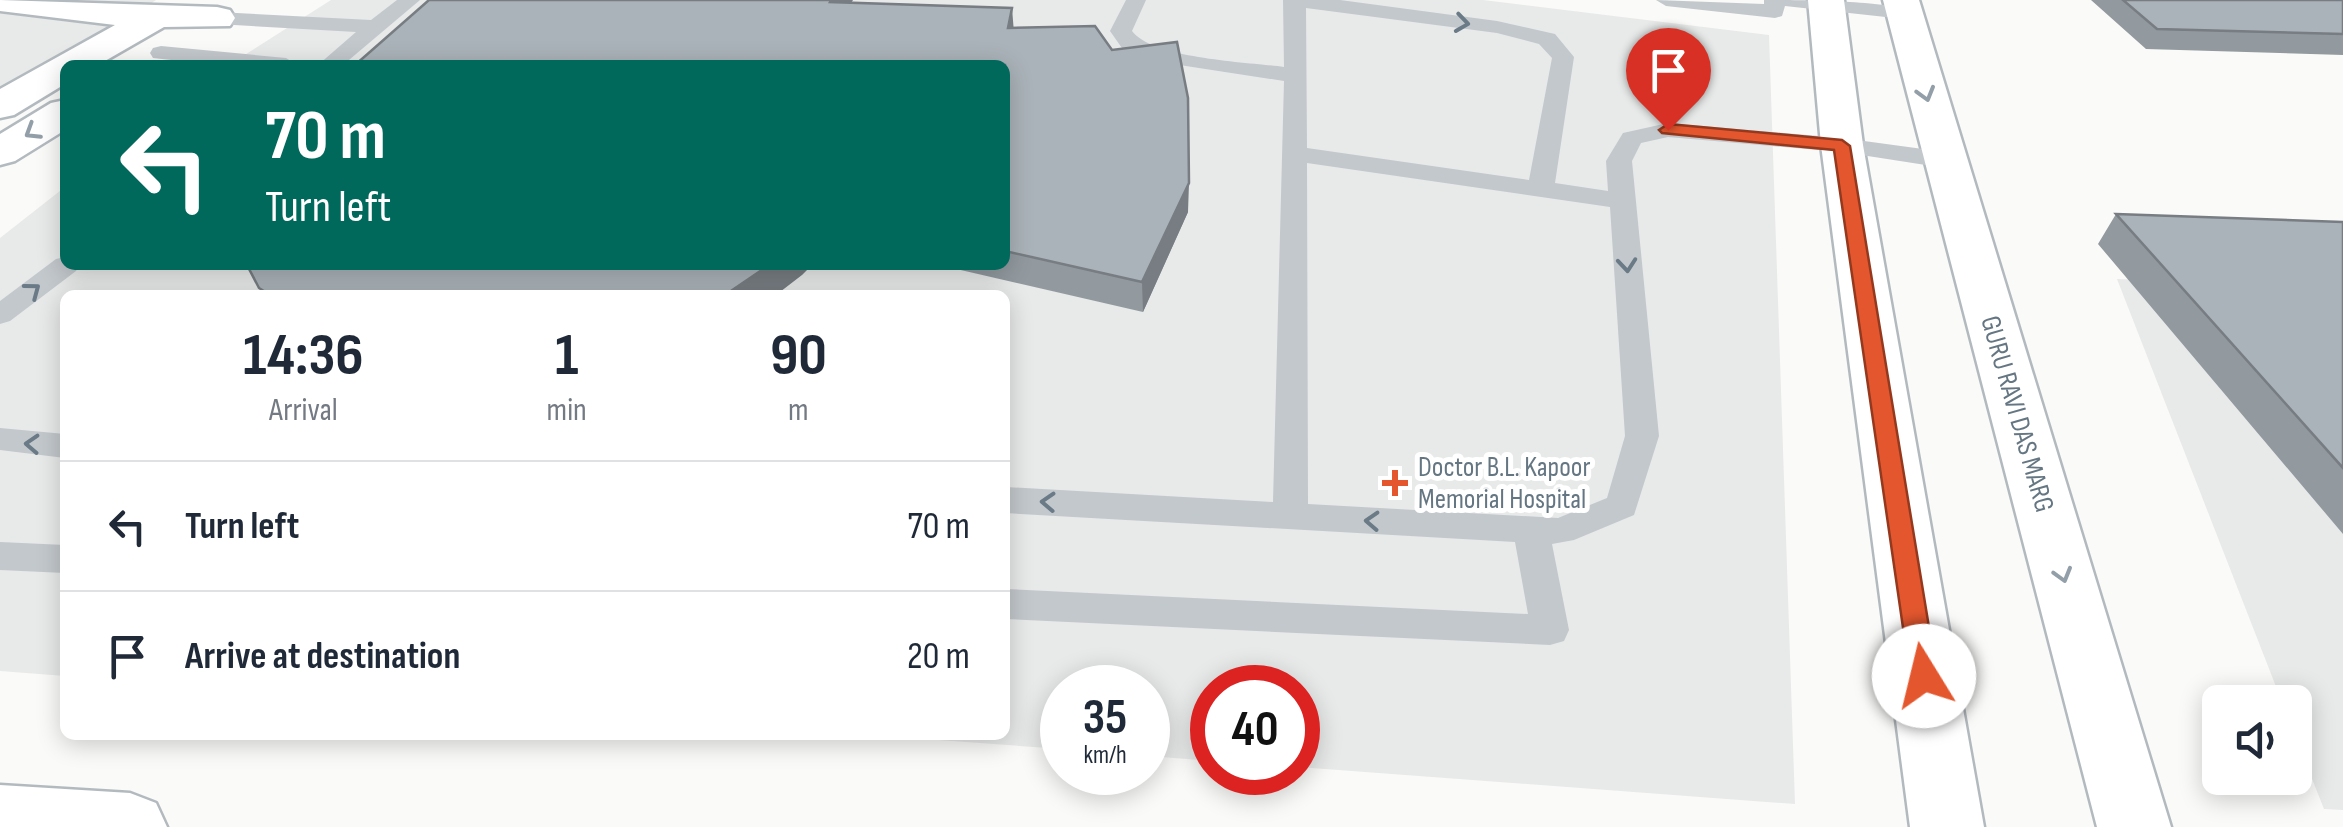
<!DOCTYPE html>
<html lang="en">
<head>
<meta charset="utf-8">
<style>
  body { margin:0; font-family:"Sofia Sans Condensed",sans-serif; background:#f6f6f7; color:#1f2937; height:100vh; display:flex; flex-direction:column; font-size:38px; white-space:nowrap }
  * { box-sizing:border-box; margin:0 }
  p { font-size:32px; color:#747a83 }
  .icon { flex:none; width:55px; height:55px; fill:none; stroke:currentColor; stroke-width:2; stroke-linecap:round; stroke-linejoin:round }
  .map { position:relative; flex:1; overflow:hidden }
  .details { position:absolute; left:60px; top:290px; width:950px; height:450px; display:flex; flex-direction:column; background:#fff; border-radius:15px; box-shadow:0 5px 25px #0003 }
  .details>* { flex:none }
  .hud { position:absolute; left:60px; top:60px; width:950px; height:210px; border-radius:15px; box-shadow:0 5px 25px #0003; background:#00695c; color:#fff; overflow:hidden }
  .tools { position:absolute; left:2202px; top:685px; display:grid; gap:20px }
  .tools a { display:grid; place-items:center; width:110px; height:110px; border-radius:15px; background:#fff; box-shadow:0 5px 25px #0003; font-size:50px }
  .speed { position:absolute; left:1040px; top:665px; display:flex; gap:20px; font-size:50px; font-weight:700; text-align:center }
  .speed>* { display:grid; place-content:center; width:130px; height:130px; border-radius:50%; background:#fff; box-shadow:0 5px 25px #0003; line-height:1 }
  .speed small { font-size:25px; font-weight:400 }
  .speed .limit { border:15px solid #d22; background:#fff; color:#111 }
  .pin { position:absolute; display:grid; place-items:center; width:85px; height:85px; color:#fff; margin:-102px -42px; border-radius:50% 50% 50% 0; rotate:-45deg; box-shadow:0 0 10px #0007 }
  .pin .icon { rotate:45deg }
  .me { position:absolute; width:110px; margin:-55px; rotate:351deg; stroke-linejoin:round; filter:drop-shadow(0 0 8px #0008) }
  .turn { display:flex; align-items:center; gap:35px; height:210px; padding:0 40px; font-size:45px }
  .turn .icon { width:130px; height:130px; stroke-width:2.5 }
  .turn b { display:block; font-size:70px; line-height:85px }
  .eta { display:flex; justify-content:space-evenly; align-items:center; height:170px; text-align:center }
  .eta b { font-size:60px; font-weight:700; line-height:70px }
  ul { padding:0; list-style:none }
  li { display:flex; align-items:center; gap:30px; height:130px; padding:0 40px; border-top:2px solid #e0e1e3 }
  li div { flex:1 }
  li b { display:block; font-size:38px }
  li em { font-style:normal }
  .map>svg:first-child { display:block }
  .built { fill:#e8e9e9 }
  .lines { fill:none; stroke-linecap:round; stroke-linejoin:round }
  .secondary-casing { stroke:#b3babf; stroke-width:5 }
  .lane { fill:#c3c8cc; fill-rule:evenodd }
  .secondary { fill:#fff; fill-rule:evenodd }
  .wall { fill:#929a9f }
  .shaded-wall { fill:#777d82 }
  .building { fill:#aab3b9; stroke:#777d82; stroke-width:2.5 }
  .oneway { stroke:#6a7a87 }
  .oneway2 { stroke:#939fa8 }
  .route { fill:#e4572e; stroke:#94391e; stroke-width:2.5 }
  .poi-dot { fill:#e4572e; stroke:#fff; stroke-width:4 }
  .labels { text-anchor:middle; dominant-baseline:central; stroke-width:10; stroke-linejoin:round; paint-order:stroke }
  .street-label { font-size:28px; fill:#657683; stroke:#fff }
  .poi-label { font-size:28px; fill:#657683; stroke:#fff; text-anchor:start }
</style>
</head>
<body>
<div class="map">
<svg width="2343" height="827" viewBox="0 0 2343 827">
  <rect width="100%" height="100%" fill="#fafaf8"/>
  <path class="built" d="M 0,0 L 156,0 L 0,102 Z
    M 331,0 L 1483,0 L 1769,35 L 1795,804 L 1298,767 L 1298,688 L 1212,688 L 1212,761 L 1148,756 L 1148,688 L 1062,688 L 1062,749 L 868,735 L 1005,735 L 1005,295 L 65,295 L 65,676 L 0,671 L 0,238 L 65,187 L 65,265 L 1005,265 L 1005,65 L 229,65 Z
    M 2117,279 L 2343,287 L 2343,810 L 2324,809 L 2295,736 L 2295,702 L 2282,702 Z"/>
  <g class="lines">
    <defs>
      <path id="secondary" d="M 0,0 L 217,7 L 230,10 L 235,18 L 230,26 L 164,27 L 98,65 L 65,65 L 65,84 L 14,115 L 0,118 L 0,89 L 115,25 L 0,11 Z
        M 1808,0 L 1844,0 L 1863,145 L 1984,827 L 1910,827 L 1821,145 Z
        M 1883,0 L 1919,0 L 2171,827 L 2097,827 Z
        M 65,100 L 65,130 L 15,161 L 0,165 L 0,134 L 51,103 Z
        M 0,785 L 130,793 L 156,803 L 167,827 L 0,827 Z"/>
    </defs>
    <use href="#secondary" class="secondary-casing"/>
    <path class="lane" d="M 397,0 L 420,0 L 343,65 L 318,65 L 356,32 L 217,24 L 206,18 L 217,12 L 371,20 Z
      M 1126,0 L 1146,0 L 1132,31 C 1153,59 1248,62 1284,67 L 1283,0 L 1340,0 L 1497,21 L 1555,34 L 1574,57 L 1555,183 L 1608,191 L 1606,161 L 1623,133 L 1668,123 L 1842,138 L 1945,152 L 1958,160 L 1945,168 L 1842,152 L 1668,137 L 1641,143 L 1632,161 L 1659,436 L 1634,515 L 1574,540 L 1552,544 L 1569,630 L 1564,641 L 1550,645 L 1005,619 L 1005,589 L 1528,614 L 1515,542 L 1005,513 L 1005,487 L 1273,502 L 1284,81 L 1160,62 L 1124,51 L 1110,31 ZM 1306,8 L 1497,33 L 1539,44 L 1552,58 L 1529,180 L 1307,148 ZM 1307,163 L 1610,207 L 1625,436 L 1607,498 L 1558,518 L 1308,504 Z
      M 1656,0 L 1764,4 L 1764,0 C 1793,0 1896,0 1915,13 L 1904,19 L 1785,6 L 1782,16 L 1775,18 L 1666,6 Z
      M 161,46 L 286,58 L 297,65 L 216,65 L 153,58 L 150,53 L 153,48 Z
      M 65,257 L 65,265 L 80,265 L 76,271 L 10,321 L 0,324 L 0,301 L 56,259 Z
      M 0,428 L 65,434 L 65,458 L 0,450 Z
      M 0,542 L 65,545 L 65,573 L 0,570 Z"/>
    <use href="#secondary" class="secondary"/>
  </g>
  <path class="wall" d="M 2091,0 L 2343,0 L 2343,55 L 2146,49 Z
    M 851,3 L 1013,28 L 1188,212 L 1143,312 L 939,265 L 1005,265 L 1005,65 Z
    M 2116,214 L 2343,222 L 2343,534 L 2098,244 Z"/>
  <path class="shaded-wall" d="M 831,0 L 853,0 L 835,28 L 830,2 Z
    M 1012,8 L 1014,33 L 1008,28 Z
    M 1189,183 L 1188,212 L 1143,312 L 1142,282 Z
    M 769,265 L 812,265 L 802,275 L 776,295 L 725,295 Z"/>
  <path class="building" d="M 429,0 L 831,0 L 830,2 L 1012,8 L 1008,28 L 1095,26 L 1112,50 L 1177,42 L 1188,98 L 1189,183 L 1142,282 L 1005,251 L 1005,65 L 355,65 Z
    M 2123,0 L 2343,0 L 2343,34 L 2157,29 Z
    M 2116,214 L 2343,222 L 2343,468 Z
    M 247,265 L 769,265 L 725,295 L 270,295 L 259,288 Z"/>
  <defs><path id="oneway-chevron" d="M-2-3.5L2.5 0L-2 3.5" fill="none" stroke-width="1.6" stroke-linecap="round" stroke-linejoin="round" transform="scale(2.5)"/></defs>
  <g class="oneway">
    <use href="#oneway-chevron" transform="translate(1462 23) rotate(8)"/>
    <use href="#oneway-chevron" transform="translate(1627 265) rotate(85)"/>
    <use href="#oneway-chevron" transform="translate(33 290) rotate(-37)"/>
    <use href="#oneway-chevron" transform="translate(32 444) rotate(-177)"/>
    <use href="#oneway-chevron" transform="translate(1048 502) rotate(-177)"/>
    <use href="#oneway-chevron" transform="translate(1372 521) rotate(-177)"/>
  </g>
  <g class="oneway2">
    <use href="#oneway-chevron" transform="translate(1926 94) rotate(74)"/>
    <use href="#oneway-chevron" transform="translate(32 132) rotate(148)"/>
    <use href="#oneway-chevron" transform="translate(2063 575) rotate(74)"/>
  </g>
  <path class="route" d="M 1668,124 L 1842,140 L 1850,146 L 1937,676 L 1933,684 L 1924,687 L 1914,684 L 1910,676 L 1834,150 L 1662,133 L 1659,130 Z"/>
  <path class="poi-dot" d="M1390 468h10v10h10v10h-10v10h-10v-10h-10v-10h10z"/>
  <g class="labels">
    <g class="street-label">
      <text transform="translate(2017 414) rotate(74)">GURU RAVI DAS MARG</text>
    </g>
    <g class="poi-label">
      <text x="1418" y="467">Doctor B.L. Kapoor<tspan x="1418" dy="32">Memorial Hospital</tspan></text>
    </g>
  </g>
</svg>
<div class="tools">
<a><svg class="icon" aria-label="sound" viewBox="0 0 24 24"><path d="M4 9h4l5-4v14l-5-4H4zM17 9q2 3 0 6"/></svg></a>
</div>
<div class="speed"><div>35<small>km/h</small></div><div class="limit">40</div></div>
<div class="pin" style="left:1668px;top:130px;background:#d93025"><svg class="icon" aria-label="arrive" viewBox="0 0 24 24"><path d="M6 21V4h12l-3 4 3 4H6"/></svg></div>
<svg class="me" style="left:1924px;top:676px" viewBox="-20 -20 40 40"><circle r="19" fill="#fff"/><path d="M0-13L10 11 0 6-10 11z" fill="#e4572e"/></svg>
<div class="hud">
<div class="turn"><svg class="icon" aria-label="left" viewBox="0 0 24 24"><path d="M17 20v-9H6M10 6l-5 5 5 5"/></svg><div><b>70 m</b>Turn left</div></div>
</div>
<section class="details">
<div class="eta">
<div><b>14:36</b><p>Arrival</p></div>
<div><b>1</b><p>min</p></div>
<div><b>90</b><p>m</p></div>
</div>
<ul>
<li><svg class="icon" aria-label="left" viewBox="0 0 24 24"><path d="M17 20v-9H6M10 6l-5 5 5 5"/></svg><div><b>Turn left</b></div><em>70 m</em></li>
<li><svg class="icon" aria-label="arrive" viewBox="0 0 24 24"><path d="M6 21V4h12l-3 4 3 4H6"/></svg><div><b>Arrive at destination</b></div><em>20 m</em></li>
</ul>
</section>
</div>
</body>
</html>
